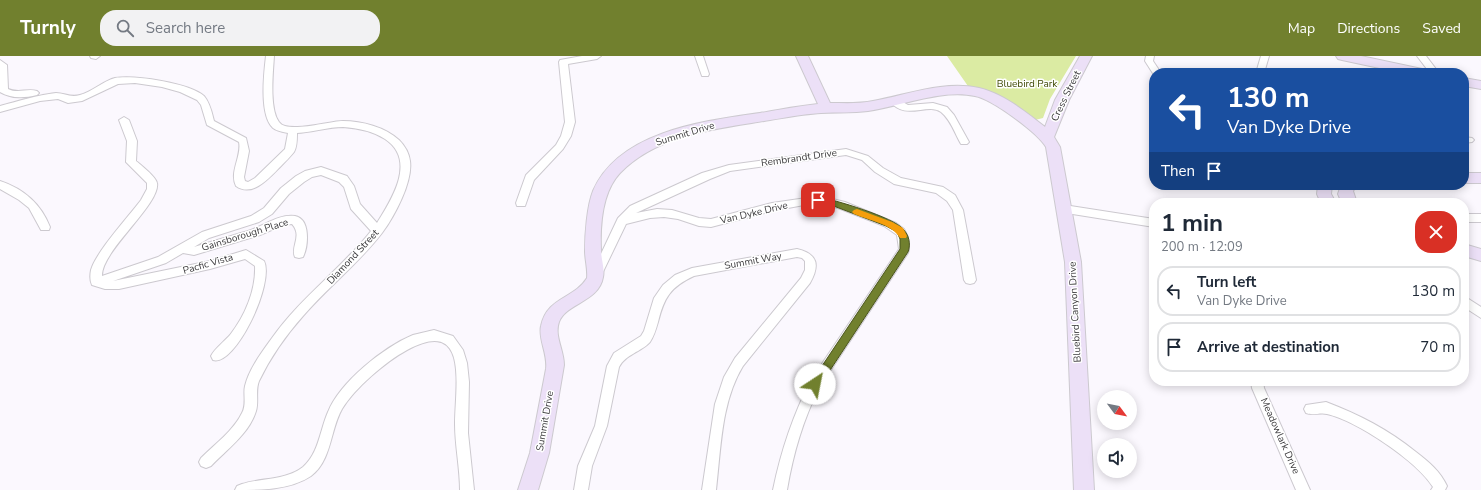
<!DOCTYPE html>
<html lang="en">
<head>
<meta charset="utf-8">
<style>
  body { margin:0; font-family:"Nunito Sans",sans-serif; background:#f2f2f3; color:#1f2937; height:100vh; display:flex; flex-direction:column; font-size:15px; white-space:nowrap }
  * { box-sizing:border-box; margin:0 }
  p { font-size:13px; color:#747a83 }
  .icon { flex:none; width:22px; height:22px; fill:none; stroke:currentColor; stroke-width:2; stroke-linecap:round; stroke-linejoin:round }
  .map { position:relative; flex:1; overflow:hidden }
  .sheet { position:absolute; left:1149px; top:142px; width:320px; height:188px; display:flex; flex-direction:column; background:#fff; border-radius:16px; box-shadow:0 2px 10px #0003 }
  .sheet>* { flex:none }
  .banner { position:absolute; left:1149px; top:12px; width:320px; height:122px; border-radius:16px; box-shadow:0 2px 10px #0003; background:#1a4fa0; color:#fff; overflow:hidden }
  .needle { width:26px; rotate:122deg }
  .buttons { position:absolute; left:1097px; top:334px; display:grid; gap:8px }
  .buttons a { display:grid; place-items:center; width:40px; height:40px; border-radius:50%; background:#fff; box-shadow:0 2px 10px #0003; font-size:20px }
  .pin { position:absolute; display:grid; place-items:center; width:34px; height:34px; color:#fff; margin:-17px; border-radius:8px; box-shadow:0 2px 6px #0006 }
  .me { position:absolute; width:44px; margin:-22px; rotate:34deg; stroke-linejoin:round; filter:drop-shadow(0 0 3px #0008) }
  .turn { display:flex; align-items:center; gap:14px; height:84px; padding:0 12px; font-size:18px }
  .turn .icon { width:52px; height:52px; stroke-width:2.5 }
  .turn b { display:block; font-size:28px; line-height:34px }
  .then { display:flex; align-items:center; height:38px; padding:0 12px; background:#0003; gap:8px; font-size:15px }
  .round { display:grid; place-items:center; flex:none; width:42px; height:42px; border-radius:16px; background:#f2f2f3 }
  .headline { display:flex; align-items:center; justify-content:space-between; height:68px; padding:0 12px }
  h1 { font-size:24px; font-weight:700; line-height:30px }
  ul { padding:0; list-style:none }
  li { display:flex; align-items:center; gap:12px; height:50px; margin:0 8px 6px; padding:0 4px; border:2px solid #e0e1e3; border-radius:16px }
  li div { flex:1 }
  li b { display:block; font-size:15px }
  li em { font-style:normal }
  header { display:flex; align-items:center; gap:24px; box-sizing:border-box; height:56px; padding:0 20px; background:#71802e; color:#fff }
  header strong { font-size:19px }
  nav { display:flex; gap:22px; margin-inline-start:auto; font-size:14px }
  .search { width:280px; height:36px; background:#f2f2f3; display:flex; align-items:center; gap:10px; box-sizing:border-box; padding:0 14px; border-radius:16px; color:#747a83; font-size:15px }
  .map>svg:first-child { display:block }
  .green { fill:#dbeba3 }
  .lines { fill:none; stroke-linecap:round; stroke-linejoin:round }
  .street-casing { stroke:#ccc9cf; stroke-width:2 }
  .secondary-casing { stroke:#ccc9cf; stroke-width:2 }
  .street { fill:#fff; fill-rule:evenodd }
  .secondary { fill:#ece0f7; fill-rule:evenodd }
  .route { fill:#71802e; stroke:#49531e }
  .slow { fill:#f59e0b }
  .labels { text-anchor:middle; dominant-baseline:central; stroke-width:3; stroke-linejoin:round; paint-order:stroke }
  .park-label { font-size:10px; fill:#3d4700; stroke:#fff }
  .street-label { font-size:10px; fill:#3c3b3d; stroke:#fff }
</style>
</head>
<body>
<header>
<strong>Turnly</strong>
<div class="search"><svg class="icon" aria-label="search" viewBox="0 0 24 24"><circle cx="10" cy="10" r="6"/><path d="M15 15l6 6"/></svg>Search here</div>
<nav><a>Map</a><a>Directions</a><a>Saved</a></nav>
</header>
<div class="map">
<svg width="1481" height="434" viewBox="0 0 1481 434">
  <rect width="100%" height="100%" fill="#fbf8fe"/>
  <path class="green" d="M 947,0 L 1076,0 L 1050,43 L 1043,62 L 1035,64 L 970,33 Z"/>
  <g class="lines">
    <defs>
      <path id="street" d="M 90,0 L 100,0 L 96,3 L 91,2 Z
        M 266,0 L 274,0 C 273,16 269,53 279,66 C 287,78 329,65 343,65 C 362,65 385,71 399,84 C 405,90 409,97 410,105 C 413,126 394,161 382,177 C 359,207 328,231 303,260 C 286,279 270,302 259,325 C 255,335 259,345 256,355 C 249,378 226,394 211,410 L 206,412 L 201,410 L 199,406 L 201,402 C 215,388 234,374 242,357 C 247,348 243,338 245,330 C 249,313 262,296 272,282 C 300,242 341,213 371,175 L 351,153 L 344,131 L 339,126 L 321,119 L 312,121 L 304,126 L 289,138 L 272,158 L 259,166 L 209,182 L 194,191 C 213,185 232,180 251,174 C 265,169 279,158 295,160 C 311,163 308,191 303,201 L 299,202 L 295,201 C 290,191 303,180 292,168 L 283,169 L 260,179 L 194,199 L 183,197 L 166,207 L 113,225 L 210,205 L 246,194 L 264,205 C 275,227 235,311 213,304 L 211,300 C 215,292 224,286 230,279 C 245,260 256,234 255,210 L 245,203 L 210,213 L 119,233 L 105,233 L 92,229 C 90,225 90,219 91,214 C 96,196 129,160 141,144 L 147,133 L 147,127 L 126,106 L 127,85 L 119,64 L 124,61 L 129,64 L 137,85 L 136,105 C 141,109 156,121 157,127 C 161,148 101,195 102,220 L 158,201 L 202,176 L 251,160 L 264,152 L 281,132 L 296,120 L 305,115 L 321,111 L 347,120 L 354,130 L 360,148 L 377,167 C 392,143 417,104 385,83 C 373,75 358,72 343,71 C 328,71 313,76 297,77 C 297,83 297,91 294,96 C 290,101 285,106 281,110 C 270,121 253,142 236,130 C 229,116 242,100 239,86 L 207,69 L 201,49 L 197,44 L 180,36 L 162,31 L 135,27 L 118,28 L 82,45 L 68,47 L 58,43 L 40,45 L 0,56 L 0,50 C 19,45 37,39 56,37 C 65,37 70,42 80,39 C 92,36 103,25 115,22 C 135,19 189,27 204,40 C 210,47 212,57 214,65 L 246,82 L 249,95 L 244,121 L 245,125 L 248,126 L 255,122 L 285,93 L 288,77 C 283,76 277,75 273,72 C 259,59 264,17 266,0 Z
        M 582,0 L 601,0 L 597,3 L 568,8 L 575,66 L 571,80 L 563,93 L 534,124 L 525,150 L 517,150 L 516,147 L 526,119 L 556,89 L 561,80 L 565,66 L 559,6 L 560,4 Z
        M 695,0 L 703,0 L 709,18 L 708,20 L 702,20 Z
        M 1146,0 L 1154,0 L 1153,5 L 1161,17 L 1154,17 L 1154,19 L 1145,5 Z
        M 1261,0 L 1269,0 L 1264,17 L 1256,17 Z
        M 1417,0 L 1426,0 L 1439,17 L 1430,17 Z
        M 0,4 L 7,9 L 8,33 C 18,38 27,32 37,35 L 39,37 L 37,39 C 24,42 12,43 0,36 Z
        M 894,41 L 908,49 L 933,47 L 947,51 L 954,59 L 969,86 L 967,88 L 961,88 C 955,78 951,64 941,56 C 927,46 905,66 889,44 Z
        M 1464,81 L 1472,82 L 1474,84 L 1472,86 L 1464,87 Z
        M 846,93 L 868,100 L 883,112 L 901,122 L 943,131 L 955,139 L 963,154 L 976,224 L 974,227 L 970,228 L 966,227 L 964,224 L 953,154 L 947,145 L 936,137 L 894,128 L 875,116 L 862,104 L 846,99 L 730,115 L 710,123 L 636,157 L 657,153 L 672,154 L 699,162 L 711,163 L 772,147 L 820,140 L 845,146 L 896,167 L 904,173 L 908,181 L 909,194 L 908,197 L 819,332 C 803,364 793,398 787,434 L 773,434 C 781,395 793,359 811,324 L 899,193 L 897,179 L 884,170 L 838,152 L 820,148 L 804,149 L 772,155 L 711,171 L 699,170 L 678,163 L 664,161 L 650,162 L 626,168 L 601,220 L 597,221 L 593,220 L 592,217 L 618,162 L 630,150 L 702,117 L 729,109 Z
        M 0,125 C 24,133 41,148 50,171 L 49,174 L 41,174 L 29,152 L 19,144 L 0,133 Z
        M 1064,149 L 1154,163 L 1154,171 L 1060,156 L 1059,153 L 1060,150 Z
        M 1464,158 L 1481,158 L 1481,166 L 1464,166 Z
        M 797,193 C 818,198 820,209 810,227 L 743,310 C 721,346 721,392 716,434 L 702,434 L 715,348 L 724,321 L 735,302 L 801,222 L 805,214 L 805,205 L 802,202 L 797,201 L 694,220 C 670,231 664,242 658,266 C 656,273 654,280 650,286 C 641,296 626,298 619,311 L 607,370 L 592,410 L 588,434 L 574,434 L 578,410 L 595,370 L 607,310 L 614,297 L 641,280 L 644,275 L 654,242 L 663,229 L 675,219 L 692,212 Z
        M 1464,240 L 1481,251 L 1481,262 L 1464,251 Z
        M 434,274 L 453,280 L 463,294 L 467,307 L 469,326 L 468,377 L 474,434 L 460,434 C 460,412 455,390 455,368 C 455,331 470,260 407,294 C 385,306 355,332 342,353 C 330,374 332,404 311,420 C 290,434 261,434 235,434 L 237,430 L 242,428 C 261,422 287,424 303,411 C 319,397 320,374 328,356 C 340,326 384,291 413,279 C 420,277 427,276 434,274 Z
        M 1251,325 L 1263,325 L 1264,332 L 1310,434 L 1296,434 L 1252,332 Z
        M 1326,346 C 1360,359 1387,373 1416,396 C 1429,406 1440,415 1447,430 L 1445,434 L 1431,434 L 1433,431 C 1417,405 1357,365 1327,358 C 1320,356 1313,360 1306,357 L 1304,353 L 1306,349 Z"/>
      <path id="secondary" d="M 796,0 L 808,0 L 830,47 C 845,47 859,48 873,45 C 907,39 944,24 979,32 C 1002,37 1026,56 1045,71 L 1055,44 L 1080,0 L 1092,0 L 1069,44 L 1054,81 L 1060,91 L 1081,206 L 1094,434 L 1074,434 L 1065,206 L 1046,91 C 1038,77 992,43 975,40 C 941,33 902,50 868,55 C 853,57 837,56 821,57 C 802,58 783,62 764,65 C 714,73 657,79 620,117 C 602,136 600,170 601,194 C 601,203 605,213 603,221 C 599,246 566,247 559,266 C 554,280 564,294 564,309 L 549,397 L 538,434 L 518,434 L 530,397 L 546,313 C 548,298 538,283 541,270 C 547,241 574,243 587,222 C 588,213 585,204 585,195 C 585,178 587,150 593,135 C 619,75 704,65 760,57 C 779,54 798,50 818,48 Z
        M 1336,0 L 1361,0 L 1422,13 L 1427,14 L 1428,17 L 1403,17 L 1342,4 L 1338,3 Z
        M 1464,22 L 1481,25 L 1481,33 L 1464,30 Z
        M 1464,117 L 1481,117 L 1481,127 L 1464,127 Z
        M 1318,129 L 1332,129 L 1331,138 L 1336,147 L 1321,147 L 1317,138 Z
        M 1341,129 L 1357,129 L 1353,135 L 1357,147 L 1342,147 L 1338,138 Z
        M 1464,188 L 1481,193 L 1481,205 L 1464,200 Z"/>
    </defs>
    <use href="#street" class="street-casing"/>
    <use href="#secondary" class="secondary-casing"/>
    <use href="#street" class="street"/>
    <use href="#secondary" class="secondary"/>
  </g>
  <path class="route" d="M 818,141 C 833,143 895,162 903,173 C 909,179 911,188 908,196 L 819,331 L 815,332 L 812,331 L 810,328 L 900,193 L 900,183 L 897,176 L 886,170 L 831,149 L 816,146 L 814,144 L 816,142 Z"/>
  <path class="slow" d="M 857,153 L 892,166 L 903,172 L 907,180 L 906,182 L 900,182 C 892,168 868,164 854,158 L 852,156 L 854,154 Z"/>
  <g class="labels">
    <g class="park-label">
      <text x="1027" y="28">Bluebird Park</text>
    </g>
    <g class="street-label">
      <text transform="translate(1066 40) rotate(-64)">Cress Street</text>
      <text transform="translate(685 78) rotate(-17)">Summit Drive</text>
      <text transform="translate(799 102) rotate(-8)">Rembrandt Drive</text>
      <text transform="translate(754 157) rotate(-13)">Van Dyke Drive</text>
      <text transform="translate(245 179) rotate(-17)">Gainsborough Place</text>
      <text transform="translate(353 201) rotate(-47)">Diamond Street</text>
      <text transform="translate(753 205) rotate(-10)">Summit Way</text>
      <text transform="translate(208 208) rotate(-16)">Pacfic Vista</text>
      <text transform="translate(1075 256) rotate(-93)">Bluebird Canyon Drive</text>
      <text transform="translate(545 365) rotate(-80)">Summit Drive</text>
      <text transform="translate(1280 380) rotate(66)">Meadowlark Drive</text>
    </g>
  </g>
</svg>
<div class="buttons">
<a><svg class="needle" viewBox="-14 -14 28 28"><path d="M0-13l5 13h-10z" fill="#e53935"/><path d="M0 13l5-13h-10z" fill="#747a83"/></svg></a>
<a><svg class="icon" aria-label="sound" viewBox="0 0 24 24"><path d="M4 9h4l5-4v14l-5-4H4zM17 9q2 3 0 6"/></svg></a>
</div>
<div class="pin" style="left:818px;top:144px;background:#d93025"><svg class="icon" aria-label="arrive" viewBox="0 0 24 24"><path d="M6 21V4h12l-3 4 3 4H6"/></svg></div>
<svg class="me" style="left:815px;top:328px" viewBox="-20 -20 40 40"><circle r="19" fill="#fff"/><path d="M0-13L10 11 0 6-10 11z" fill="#71802e"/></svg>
<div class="banner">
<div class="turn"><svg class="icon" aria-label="left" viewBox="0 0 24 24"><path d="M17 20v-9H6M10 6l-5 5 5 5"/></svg><div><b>130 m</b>Van Dyke Drive</div></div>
<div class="then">Then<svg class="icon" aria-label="arrive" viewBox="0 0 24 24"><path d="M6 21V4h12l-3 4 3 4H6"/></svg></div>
</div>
<section class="sheet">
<div class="headline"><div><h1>1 min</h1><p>200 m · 12:09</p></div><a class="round" style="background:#d93025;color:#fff"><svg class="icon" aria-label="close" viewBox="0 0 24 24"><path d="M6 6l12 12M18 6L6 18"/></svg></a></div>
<ul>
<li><svg class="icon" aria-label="left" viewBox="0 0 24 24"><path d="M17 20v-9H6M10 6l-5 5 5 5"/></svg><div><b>Turn left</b><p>Van Dyke Drive</p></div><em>130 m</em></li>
<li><svg class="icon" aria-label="arrive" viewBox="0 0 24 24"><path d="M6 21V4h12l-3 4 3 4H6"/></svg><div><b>Arrive at destination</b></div><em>70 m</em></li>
</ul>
</section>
</div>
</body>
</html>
